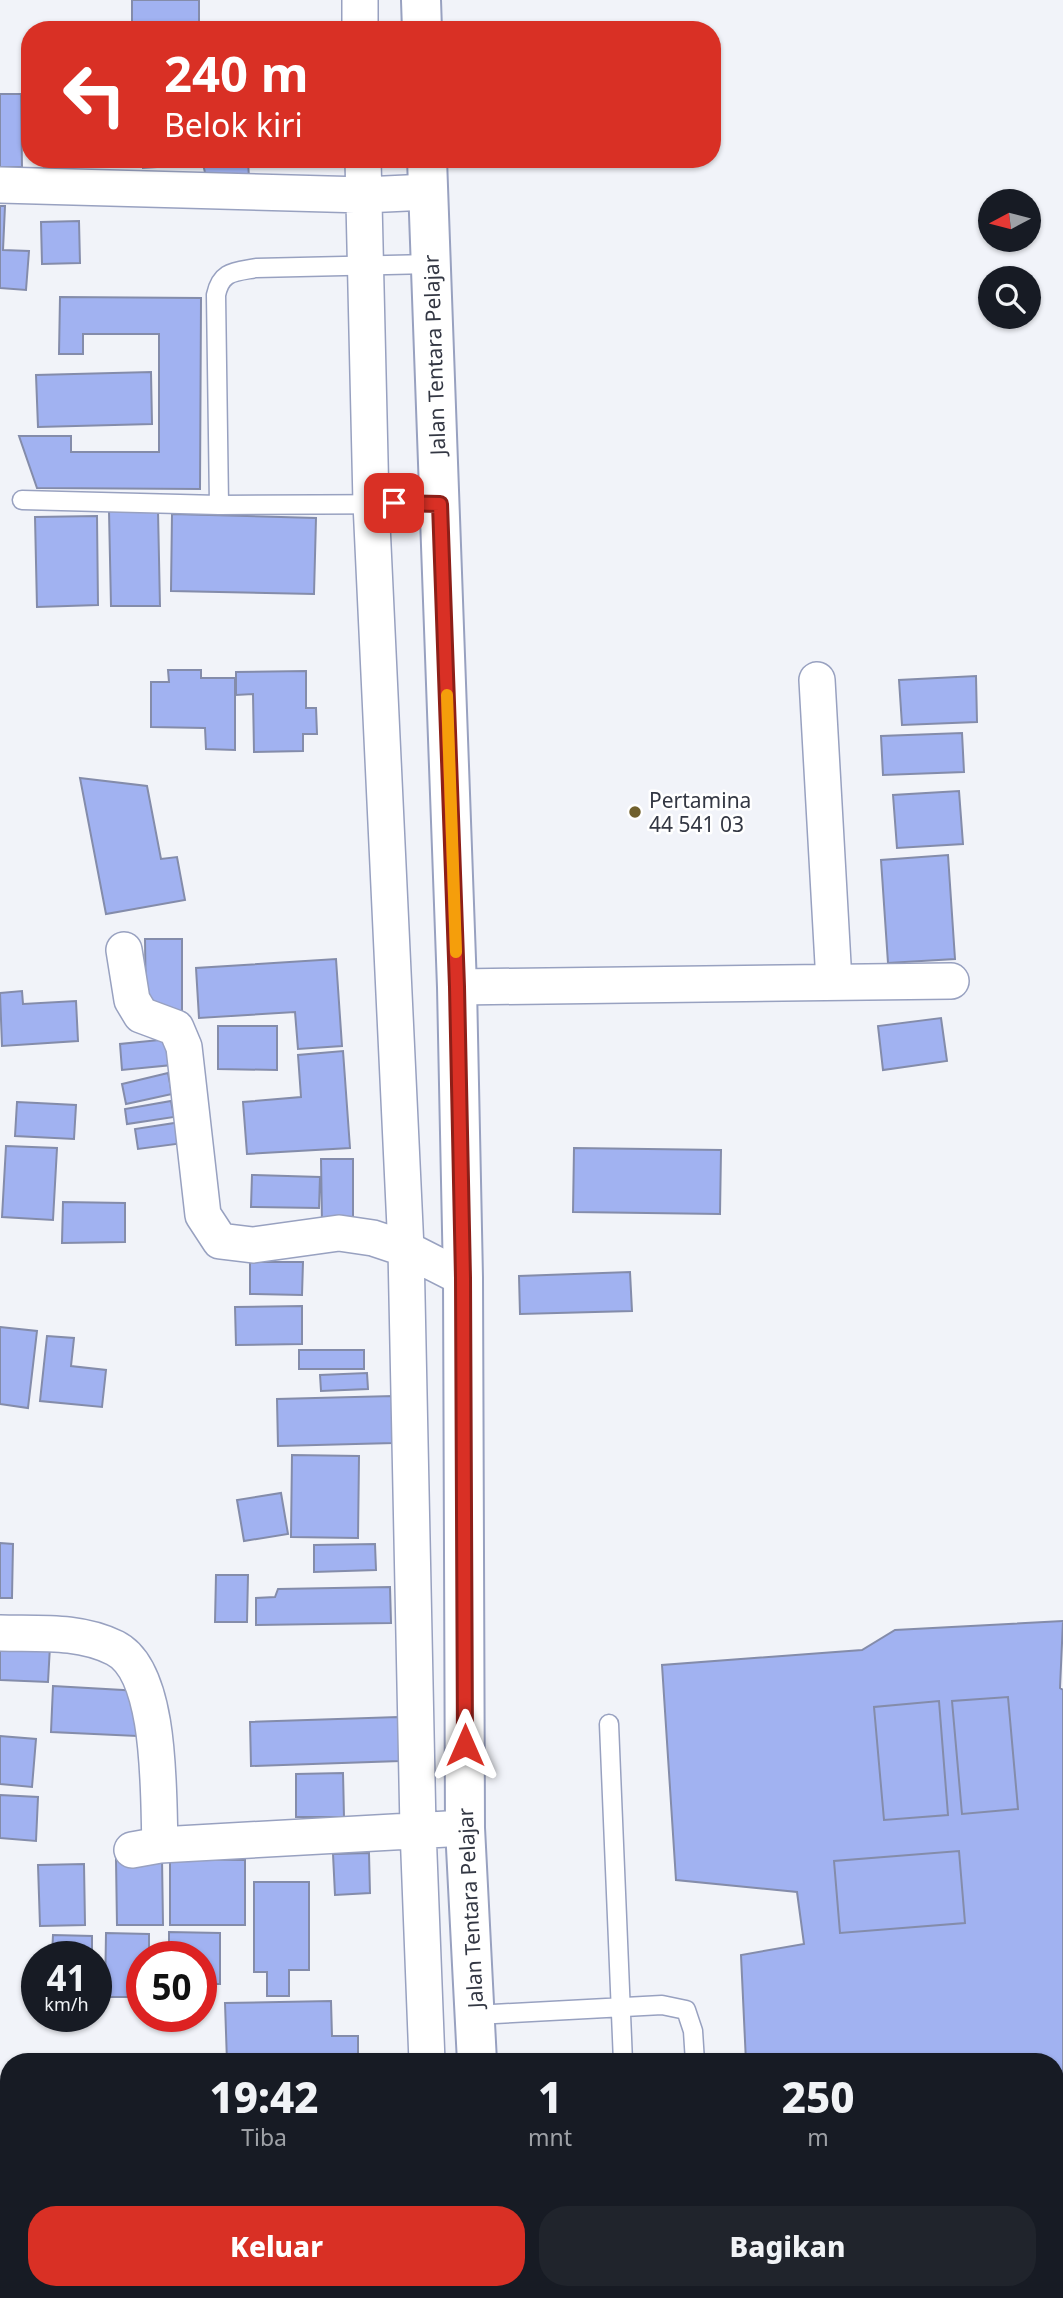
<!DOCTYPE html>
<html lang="id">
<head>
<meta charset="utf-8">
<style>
  body { margin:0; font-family:"Noto Sans",sans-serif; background:#20242c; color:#f1f3f6; height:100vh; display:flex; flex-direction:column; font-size:26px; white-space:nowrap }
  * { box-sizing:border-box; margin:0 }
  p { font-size:23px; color:#9ea1a6 }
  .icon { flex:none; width:38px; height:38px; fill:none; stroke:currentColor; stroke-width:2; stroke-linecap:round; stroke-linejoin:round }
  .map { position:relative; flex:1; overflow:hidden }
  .sheet { position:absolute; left:0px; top:2053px; width:1064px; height:247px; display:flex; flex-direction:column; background:#171b24; border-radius:28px 28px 0 0; box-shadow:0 2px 5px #0004 }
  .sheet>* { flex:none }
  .hud { position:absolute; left:21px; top:21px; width:700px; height:147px; border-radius:28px; box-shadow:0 2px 5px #0004; background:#d93025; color:#fff; overflow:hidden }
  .needle { width:46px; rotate:263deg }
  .fabs { position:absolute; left:978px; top:189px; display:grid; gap:14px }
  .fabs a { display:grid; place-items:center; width:63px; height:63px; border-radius:50%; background:#171b24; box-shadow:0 2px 5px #0004; font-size:35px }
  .speed { position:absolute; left:21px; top:1941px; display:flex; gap:14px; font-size:35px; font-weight:700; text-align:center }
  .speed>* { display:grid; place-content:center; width:91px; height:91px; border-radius:50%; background:#171b24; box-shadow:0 2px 5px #0004; line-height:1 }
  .speed small { font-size:18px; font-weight:400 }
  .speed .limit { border:10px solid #d22; background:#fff; color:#111 }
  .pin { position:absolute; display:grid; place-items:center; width:60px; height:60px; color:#fff; margin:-30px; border-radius:14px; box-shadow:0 4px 10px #0006 }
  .me { position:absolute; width:77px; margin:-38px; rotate:0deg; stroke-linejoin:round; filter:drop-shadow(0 0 5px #0008) }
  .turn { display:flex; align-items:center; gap:24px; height:147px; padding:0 28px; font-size:32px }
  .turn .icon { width:91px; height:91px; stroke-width:2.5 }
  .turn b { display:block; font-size:49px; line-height:60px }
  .eta { display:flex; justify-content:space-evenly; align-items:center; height:119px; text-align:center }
  .eta b { font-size:42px; font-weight:800; line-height:49px }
  .cta { display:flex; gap:14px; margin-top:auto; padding:14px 28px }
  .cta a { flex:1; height:80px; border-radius:28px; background:#d93025; color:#fff; font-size:28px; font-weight:800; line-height:80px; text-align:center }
  .cta a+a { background:#20242c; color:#f1f3f6 }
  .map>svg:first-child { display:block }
  .building { fill:#a1b2f1; stroke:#848caa; stroke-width:2 }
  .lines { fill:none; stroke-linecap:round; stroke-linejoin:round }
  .lane-casing { stroke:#98a1c0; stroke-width:21 }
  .street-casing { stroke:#98a1c0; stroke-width:38 }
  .secondary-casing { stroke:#98a1c0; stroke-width:42 }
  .lane { stroke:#fff; stroke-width:18 }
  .street { stroke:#fff; stroke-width:35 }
  .secondary { stroke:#fff; stroke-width:38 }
  .route-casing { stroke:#8d1f18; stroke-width:18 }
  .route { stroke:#d93025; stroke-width:12 }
  .slow { stroke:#f59e0b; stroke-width:12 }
  .poi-dot { fill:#70602d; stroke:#fff; stroke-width:2.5 }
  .labels { text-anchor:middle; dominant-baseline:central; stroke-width:5; stroke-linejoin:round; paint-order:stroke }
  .street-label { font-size:21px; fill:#333743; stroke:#fff }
  .poi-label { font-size:21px; fill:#333743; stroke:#fff; text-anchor:start }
</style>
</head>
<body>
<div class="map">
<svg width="1063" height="2298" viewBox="0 0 1063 2298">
  <rect width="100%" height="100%" fill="#f1f3f9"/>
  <path class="building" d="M 132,0 L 199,0 L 199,28 L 132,27 Z
    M 0,94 L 21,94 L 22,167 L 0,167 Z
    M 30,106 L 30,138 L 24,108 Z
    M 44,159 L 81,159 L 81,167 L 44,167 Z
    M 143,159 L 255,159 L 248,161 L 249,178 L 207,181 L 203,164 L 143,168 Z
    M 0,206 L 5,206 L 3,250 L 29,251 L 26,290 L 0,288 Z
    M 79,221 L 80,263 L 42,264 L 41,222 Z
    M 60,297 L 201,298 L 200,489 L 37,488 L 19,436 L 71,436 L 71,452 L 159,452 L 159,334 L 83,334 L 83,354 L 59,354 Z
    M 151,372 L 152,424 L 38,427 L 36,375 Z
    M 109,511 L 158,511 L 160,606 L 111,606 Z
    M 172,514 L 316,518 L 314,594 L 171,591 Z
    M 97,516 L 98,605 L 37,607 L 35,517 Z
    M 168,670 L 201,670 L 201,678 L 235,678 L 235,750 L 206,749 L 205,728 L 151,727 L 151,682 L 169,682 Z
    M 306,671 L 306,708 L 316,708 L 317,734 L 303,734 L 303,751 L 254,752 L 253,694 L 236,695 L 236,672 Z
    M 976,676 L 977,722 L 902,725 L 899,680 Z
    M 962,733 L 964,772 L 883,775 L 881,736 Z
    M 80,778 L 147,786 L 161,859 L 177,857 L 185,900 L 106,914 Z
    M 959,791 L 963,844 L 897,848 L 893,795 Z
    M 948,855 L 955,959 L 888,963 L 881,860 Z
    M 145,939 L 182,939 L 182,1011 L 146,1011 Z
    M 336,959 L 342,1046 L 298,1049 L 295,1012 L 199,1018 L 196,968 Z
    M 22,991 L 23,1004 L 76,1001 L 78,1041 L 2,1046 L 0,993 Z
    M 941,1018 L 947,1061 L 883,1070 L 878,1026 Z
    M 218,1026 L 277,1026 L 277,1070 L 218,1069 Z
    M 169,1039 L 172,1065 L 122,1070 L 120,1044 Z
    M 343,1051 L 350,1148 L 247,1154 L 243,1102 L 301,1097 L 298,1055 Z
    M 168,1073 L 172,1094 L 126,1104 L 122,1084 Z
    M 171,1101 L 174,1117 L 127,1124 L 125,1109 Z
    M 17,1102 L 76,1105 L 74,1139 L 15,1136 Z
    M 181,1122 L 184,1143 L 138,1149 L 135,1129 Z
    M 6,1146 L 57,1148 L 53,1220 L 2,1217 Z
    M 574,1148 L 721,1150 L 720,1214 L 573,1212 Z
    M 321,1159 L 353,1159 L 353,1225 L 322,1224 Z
    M 252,1175 L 320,1177 L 319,1208 L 251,1207 Z
    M 63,1202 L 125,1203 L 125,1242 L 62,1243 Z
    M 250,1262 L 303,1262 L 302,1295 L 250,1294 Z
    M 630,1272 L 632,1311 L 520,1314 L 519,1276 Z
    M 302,1306 L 302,1344 L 236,1345 L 235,1307 Z
    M 0,1327 L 37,1331 L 28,1408 L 0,1404 Z
    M 47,1336 L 74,1338 L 71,1366 L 106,1370 L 102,1407 L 40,1401 Z
    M 299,1350 L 364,1350 L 364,1369 L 299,1369 Z
    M 367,1373 L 368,1389 L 321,1391 L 320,1375 Z
    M 393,1396 L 394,1443 L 278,1446 L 277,1399 Z
    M 292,1455 L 359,1456 L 358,1538 L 291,1537 Z
    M 281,1493 L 288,1534 L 244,1541 L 237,1500 Z
    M 0,1543 L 13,1544 L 12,1598 L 0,1598 Z
    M 375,1544 L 376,1570 L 314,1572 L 314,1545 Z
    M 216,1575 L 248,1575 L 247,1622 L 215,1622 Z
    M 390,1587 L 391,1623 L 256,1625 L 256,1598 L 275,1597 L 278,1589 Z
    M 1063,1621 L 1060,1688 L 1063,1690 L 1063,2298 L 674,2298 L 673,2291 L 1055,2291 L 1055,2062 L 746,2062 L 741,1955 L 804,1944 L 797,1892 L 676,1880 L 662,1665 L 862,1650 L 895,1630 Z
    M 0,1643 L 50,1646 L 48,1682 L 0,1680 Z
    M 53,1686 L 140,1691 L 137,1736 L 51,1732 Z
    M 1008,1697 L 1018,1809 L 962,1814 L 952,1701 Z
    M 939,1701 L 948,1815 L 884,1820 L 874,1707 Z
    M 398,1717 L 400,1761 L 251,1766 L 250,1722 Z
    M 0,1736 L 36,1739 L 32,1787 L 0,1784 Z
    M 343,1773 L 344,1817 L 296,1817 L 296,1774 Z
    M 0,1795 L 38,1797 L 36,1841 L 0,1838 Z
    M 959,1851 L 965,1923 L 840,1933 L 834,1861 Z
    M 369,1853 L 370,1893 L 335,1895 L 333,1854 Z
    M 162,1858 L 163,1925 L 117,1925 L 116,1859 Z
    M 170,1859 L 245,1860 L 245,1925 L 170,1925 Z
    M 84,1864 L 85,1925 L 40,1926 L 38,1865 Z
    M 254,1882 L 309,1882 L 309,1970 L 289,1970 L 289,1996 L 267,1996 L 267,1972 L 254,1972 Z
    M 169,1932 L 220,1933 L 220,1984 L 201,1984 L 201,1956 L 169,1956 Z
    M 106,1933 L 149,1934 L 149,1956 L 142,1956 L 142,1997 L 105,1997 Z
    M 53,1935 L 92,1936 L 92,1956 L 52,1956 Z
    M 331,2001 L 332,2036 L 358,2036 L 358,2062 L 227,2062 L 225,2003 Z
    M 1055,2193 L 1063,2193 L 1063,2298 L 1056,2298 Z
    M 896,2291 L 1007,2291 L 1007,2298 L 896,2298 Z
    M 802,2292 L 802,2298 L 749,2298 L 749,2294 Z"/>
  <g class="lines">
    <defs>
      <path id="lane" d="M 22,500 L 219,505 L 440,504
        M 219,505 L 216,295 C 221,271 234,272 256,268 L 431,264
        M 609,1724 L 623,2062
        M 475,2015 L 662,2005 L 686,2010 L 693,2031 L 695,2062
        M 633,2291 L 633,2298"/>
      <path id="street" d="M 360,0 L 360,30
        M 363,159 L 371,503 L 406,1249 L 418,1829 L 427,2062
        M 0,185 L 364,195 L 428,192
        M 817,680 L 834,982
        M 124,950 L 132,1000 L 141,1015 L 176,1028 L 184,1047 L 203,1215 L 220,1241 L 253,1245 L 339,1233 L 373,1238 L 406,1249 L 463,1278
        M 457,987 L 951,981
        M 0,1633 C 39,1634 79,1630 115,1648 C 163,1672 158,1798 160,1845
        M 132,1850 L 160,1845 L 465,1828
        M 437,2291 L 437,2298"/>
      <path id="secondary" d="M 421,0 L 422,30
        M 427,159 L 457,987 L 463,1278 L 465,1828 L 477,2062
        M 481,2291 L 481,2298"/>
    </defs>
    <use href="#lane" class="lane-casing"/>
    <use href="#street" class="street-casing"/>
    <use href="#secondary" class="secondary-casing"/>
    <use href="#lane" class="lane"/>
    <use href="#street" class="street"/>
    <use href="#secondary" class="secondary"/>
  </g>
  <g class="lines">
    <defs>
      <path id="route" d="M 394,503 L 440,504 L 457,987 L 463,1278 L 465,1745"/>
    </defs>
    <use href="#route" class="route-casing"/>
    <use href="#route" class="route"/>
    <path class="slow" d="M 447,695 L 456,952"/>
  </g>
  <circle class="poi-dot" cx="635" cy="812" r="7"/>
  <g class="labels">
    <g class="street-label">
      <text transform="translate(434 355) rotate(-92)">Jalan Tentara Pelajar</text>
      <text transform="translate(470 1908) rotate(-93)">Jalan Tentara Pelajar</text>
    </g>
    <g class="poi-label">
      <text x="649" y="800">Pertamina<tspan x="649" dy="24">44 541 03</tspan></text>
    </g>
  </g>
</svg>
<div class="fabs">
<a><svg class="needle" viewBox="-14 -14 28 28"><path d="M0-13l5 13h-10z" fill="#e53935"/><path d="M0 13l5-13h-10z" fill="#9ea1a6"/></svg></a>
<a><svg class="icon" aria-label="search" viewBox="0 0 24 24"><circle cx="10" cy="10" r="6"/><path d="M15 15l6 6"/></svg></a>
</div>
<div class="speed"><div>41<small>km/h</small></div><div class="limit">50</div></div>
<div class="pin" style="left:394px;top:503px;background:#d93025"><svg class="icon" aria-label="arrive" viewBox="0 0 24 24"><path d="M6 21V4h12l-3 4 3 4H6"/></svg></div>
<svg class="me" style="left:465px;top:1745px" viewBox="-20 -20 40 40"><path d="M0-17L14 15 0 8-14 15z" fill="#d93025" stroke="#fff" stroke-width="4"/></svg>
<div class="hud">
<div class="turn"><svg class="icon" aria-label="left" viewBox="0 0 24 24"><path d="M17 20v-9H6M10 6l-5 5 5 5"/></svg><div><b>240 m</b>Belok kiri</div></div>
</div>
<section class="sheet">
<div class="eta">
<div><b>19:42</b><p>Tiba</p></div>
<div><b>1</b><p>mnt</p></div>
<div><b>250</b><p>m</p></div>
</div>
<div class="cta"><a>Keluar</a><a>Bagikan</a></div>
</section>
</div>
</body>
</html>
